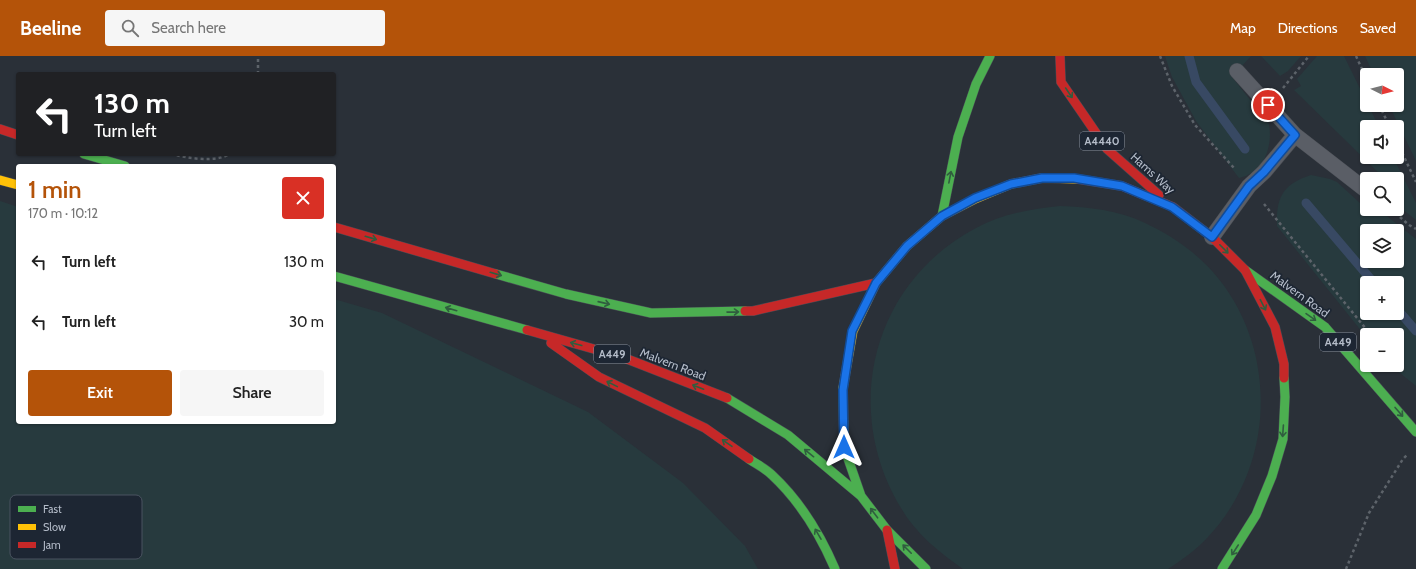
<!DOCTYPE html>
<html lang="en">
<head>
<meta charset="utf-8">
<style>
  body { margin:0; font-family:Cabin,sans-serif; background:#f6f6f6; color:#222; height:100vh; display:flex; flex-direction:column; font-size:15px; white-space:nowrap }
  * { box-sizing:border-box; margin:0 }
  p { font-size:13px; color:#767676 }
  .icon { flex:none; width:22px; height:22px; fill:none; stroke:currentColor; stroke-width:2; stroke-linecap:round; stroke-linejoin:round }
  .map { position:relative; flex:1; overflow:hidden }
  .panel { position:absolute; left:16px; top:108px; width:320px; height:260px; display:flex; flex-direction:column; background:#fff; border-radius:4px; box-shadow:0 1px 3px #0004 }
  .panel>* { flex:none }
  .banner { position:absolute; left:16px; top:16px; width:320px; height:84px; border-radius:4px; box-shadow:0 1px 3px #0004; background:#202124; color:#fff; overflow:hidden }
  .needle { width:26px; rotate:96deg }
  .fabs { position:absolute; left:1360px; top:12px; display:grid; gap:8px }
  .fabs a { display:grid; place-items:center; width:44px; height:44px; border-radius:4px; background:#fff; box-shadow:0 1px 3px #0004; font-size:20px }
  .pin { position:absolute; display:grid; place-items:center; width:34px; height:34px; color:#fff; margin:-17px; border:2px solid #fff; border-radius:50%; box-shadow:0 1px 4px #0007 }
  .me { position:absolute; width:44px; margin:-22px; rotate:0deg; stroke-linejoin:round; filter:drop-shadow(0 0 3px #0008) }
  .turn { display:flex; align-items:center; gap:14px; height:84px; padding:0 12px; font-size:18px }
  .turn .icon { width:52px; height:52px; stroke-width:2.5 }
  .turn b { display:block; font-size:28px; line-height:34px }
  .round { display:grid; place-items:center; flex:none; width:42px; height:42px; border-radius:4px; background:#f6f6f6 }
  .headline { display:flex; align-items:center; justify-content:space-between; height:68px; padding:0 12px }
  h1 { font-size:24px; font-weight:600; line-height:30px; color:#b45309 }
  .cta { display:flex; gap:8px; margin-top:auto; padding:8px 12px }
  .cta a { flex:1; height:46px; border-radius:4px; background:#b45309; color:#fff; font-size:16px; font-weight:600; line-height:46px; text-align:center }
  .cta a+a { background:#f6f6f6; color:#222 }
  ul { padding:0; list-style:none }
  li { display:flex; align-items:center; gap:12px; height:60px; padding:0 12px }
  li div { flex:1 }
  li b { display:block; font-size:15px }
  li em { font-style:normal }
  header { display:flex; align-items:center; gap:24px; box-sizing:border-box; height:56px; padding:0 20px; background:#b45309; color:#fff }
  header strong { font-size:19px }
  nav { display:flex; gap:22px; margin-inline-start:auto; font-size:14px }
  .search { width:280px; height:36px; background:#f6f6f6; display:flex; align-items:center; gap:10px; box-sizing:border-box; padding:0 14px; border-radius:4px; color:#767676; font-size:15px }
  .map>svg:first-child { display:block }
  .green { fill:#273a3e; fill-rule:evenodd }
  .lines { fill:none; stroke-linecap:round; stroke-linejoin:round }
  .stream { stroke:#384963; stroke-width:9 }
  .lane-casing { stroke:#484c53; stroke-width:16 }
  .fast-casing { stroke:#484c55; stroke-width:10 }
  .slow-casing { stroke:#484c55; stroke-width:10 }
  .jam-casing { stroke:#484c55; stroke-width:10 }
  .path { stroke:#5d636a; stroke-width:2.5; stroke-dasharray:3 3; stroke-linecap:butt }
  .lane { stroke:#5a5e66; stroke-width:15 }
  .fast { stroke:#4caf50; stroke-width:9 }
  .slow { stroke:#ffc107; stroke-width:9 }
  .jam { stroke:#c62828; stroke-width:9 }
  .oneway { stroke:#305d3f }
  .route-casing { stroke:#114b97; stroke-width:10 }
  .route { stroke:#1a73e8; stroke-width:7 }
  .labels { text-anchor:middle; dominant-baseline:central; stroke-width:3.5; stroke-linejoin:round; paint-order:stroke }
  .shield { fill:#1d2633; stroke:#878f9c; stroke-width:1 }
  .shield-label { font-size:11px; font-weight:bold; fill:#b4bcc9 }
  .street-label { font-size:12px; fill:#b4bcc9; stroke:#1d2633 }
  .key { fill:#1d2633; stroke:#4a5360; stroke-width:1 }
  .key-label { font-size:11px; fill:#b4bcc9 }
</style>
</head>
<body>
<header>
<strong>Beeline</strong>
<div class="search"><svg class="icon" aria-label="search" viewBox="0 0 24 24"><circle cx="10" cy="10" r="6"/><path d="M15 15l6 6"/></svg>Search here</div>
<nav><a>Map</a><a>Directions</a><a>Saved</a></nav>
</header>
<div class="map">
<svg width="1416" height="513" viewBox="0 0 1416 513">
  <rect width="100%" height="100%" fill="#2a3038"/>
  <path class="green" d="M 1165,0 L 1251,0 L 1232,21 L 1269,68 C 1273,91 1264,117 1239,122 L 1196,65 L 1172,21 Z
    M 1261,0 L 1301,0 L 1288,15 L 1280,20 Z
    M 1317,0 L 1344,0 L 1379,71 L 1367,71 L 1367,101 L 1393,101 L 1416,147 L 1416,164 L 1397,149 L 1397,123 L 1385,123 L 1294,34 L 1301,30 L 1297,23 Z
    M 1365,0 L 1416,0 L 1416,105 L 1389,49 L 1397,49 L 1397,19 L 1374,19 Z
    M 1311,119 L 1330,123 L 1337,126 L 1373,159 L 1379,154 L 1416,183 L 1416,330 L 1390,309 L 1397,309 L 1397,279 L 1367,279 L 1367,282 L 1277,170 C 1276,141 1283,128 1311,119 ZM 1367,175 L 1397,175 L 1397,205 L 1367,205 ZM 1367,227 L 1397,227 L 1397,257 L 1367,257 Z
    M 0,145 L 18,151 L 18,366 L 334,366 L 334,243 L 382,257 L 588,356 L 683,427 L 745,490 L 758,513 L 0,513 Z
    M 1060,150 C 1089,151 1118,154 1145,167 C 1171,179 1194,195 1213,216 C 1279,291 1276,409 1208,481 C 1196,494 1182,504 1168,513 L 963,513 C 939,496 916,478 901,452 C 841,353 872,227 976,172 C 1002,158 1031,153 1060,150 Z"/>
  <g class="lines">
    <path class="stream" d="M 1189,0 L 1196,26 L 1245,93
      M 1306,147 L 1374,227
      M 1397,253 L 1416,275"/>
    <defs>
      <path id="lane" d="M 1237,15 L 1295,79
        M 1212,181 L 1249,130 L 1264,116 L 1295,79 L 1367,135"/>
      <path id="fast" d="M 84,98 L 125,110
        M 942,160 L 958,81 L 976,28 L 990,0
        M 1245,214 L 1325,271 L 1416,376
        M 496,218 L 566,238 L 651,257 L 745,255
        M 334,220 L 527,274
        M 843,332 L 844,391 L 861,440 L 887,474 L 926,513
        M 727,342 L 788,379 L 861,440
        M 749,403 C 756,408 765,412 772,419 C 800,445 820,478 835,513
        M 1222,513 L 1256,459 L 1272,420 L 1283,383 L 1285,341 L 1284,322"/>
      <path id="slow" d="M 0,124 L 18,129
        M 843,332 L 853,275 L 876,227 L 907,190 L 942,160 L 975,143 L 1011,128 L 1042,122 L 1078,123"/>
      <path id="jam" d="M 1060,0 L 1061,26 L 1107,93 L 1159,139
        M 0,73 L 18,79
        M 1078,123 L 1122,130 L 1173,151 L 1212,181 L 1245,214 L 1275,271 L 1284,308 L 1284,322
        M 334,171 L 496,218
        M 745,255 L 753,255 L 876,227
        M 527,274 L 622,301 L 727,342
        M 551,287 L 599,321 L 705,372 L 749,403
        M 887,474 L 895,513"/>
    </defs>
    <use href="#lane" class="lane-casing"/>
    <use href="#fast" class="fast-casing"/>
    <use href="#slow" class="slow-casing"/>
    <use href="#jam" class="jam-casing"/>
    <path class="path" d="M 1160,0 L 1172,30 L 1195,69 L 1234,112
      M 1356,0 L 1367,24
      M 258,18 L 258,0
      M 1283,32 L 1309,0
      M 1379,49 L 1390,71
      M 1397,86 L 1416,126
      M 171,98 C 187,102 215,107 230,98
      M 1264,148 L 1371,279
      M 1391,153 L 1409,169 L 1416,173
      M 1396,309 L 1400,315
      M 1346,513 L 1369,457 L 1403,403 L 1407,399"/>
    <use href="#lane" class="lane"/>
    <use href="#fast" class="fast"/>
    <use href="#slow" class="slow"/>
    <use href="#jam" class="jam"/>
  </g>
  <defs><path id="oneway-shaft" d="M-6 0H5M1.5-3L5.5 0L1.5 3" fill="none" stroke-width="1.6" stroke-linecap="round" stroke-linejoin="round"/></defs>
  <g class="oneway">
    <use href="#oneway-shaft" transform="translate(1069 37) rotate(56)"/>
    <use href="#oneway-shaft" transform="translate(950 121) rotate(-79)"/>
    <use href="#oneway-shaft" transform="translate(371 182) rotate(16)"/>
    <use href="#oneway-shaft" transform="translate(1224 193) rotate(45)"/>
    <use href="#oneway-shaft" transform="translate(496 218) rotate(16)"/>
    <use href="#oneway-shaft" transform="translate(604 247) rotate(13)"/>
    <use href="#oneway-shaft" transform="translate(1263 249) rotate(63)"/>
    <use href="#oneway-shaft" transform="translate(451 253) rotate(-164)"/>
    <use href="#oneway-shaft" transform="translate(733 256) rotate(-1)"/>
    <use href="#oneway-shaft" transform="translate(1311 261) rotate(35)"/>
    <use href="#oneway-shaft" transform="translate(576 288) rotate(-165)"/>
    <use href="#oneway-shaft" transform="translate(612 328) rotate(-154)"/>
    <use href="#oneway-shaft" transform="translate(698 331) rotate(-159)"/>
    <use href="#oneway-shaft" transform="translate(1399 356) rotate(49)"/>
    <use href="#oneway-shaft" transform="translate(1283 375) rotate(94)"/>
    <use href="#oneway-shaft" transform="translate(727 387) rotate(-145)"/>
    <use href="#oneway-shaft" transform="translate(809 397) rotate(-141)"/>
    <use href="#oneway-shaft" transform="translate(874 457) rotate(-127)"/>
    <use href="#oneway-shaft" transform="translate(818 478) rotate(-120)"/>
    <use href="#oneway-shaft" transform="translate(907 493) rotate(-135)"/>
    <use href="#oneway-shaft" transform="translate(1235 494) rotate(123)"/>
  </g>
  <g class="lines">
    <defs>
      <path id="route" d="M 844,391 L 843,334 L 852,275 L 876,227 L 907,190 L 942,160 L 975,142 L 1011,128 L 1042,122 L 1074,122 L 1122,130 L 1172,151 L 1212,181 L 1249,130 L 1264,116 L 1295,79 L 1268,49"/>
    </defs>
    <use href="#route" class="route-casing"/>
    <use href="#route" class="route"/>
  </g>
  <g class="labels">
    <g class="shield">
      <rect x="1080" y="76" width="44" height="18" rx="3"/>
      <rect x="1320" y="277" width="36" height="18" rx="3"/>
      <rect x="594" y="289" width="36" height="18" rx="3"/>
    </g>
    <g class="shield-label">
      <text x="1102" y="85">A4440</text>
      <text x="1338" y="286">A449</text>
      <text x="612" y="298">A449</text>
    </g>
    <g class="street-label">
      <text transform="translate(1153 117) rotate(42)">Hams Way</text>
      <text transform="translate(1300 238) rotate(36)">Malvern Road</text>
      <text transform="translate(673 308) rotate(21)">Malvern Road</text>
    </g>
  </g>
  <rect x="10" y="439" width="132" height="64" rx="6" class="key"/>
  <rect x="18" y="450" width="18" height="6" fill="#4caf50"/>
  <rect x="18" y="468" width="18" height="6" fill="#ffc107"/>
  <rect x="18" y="486" width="18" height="6" fill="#c62828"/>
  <g class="key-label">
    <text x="43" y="457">Fast</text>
    <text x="43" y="475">Slow</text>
    <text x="43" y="493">Jam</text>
  </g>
</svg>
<div class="fabs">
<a><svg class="needle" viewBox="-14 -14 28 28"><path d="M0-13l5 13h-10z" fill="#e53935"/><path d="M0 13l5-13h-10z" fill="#767676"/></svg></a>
<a><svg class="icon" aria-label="sound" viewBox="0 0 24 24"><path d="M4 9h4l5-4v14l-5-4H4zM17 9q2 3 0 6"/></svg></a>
<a><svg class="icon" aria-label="search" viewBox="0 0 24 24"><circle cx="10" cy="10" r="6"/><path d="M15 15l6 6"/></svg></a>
<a><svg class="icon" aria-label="layers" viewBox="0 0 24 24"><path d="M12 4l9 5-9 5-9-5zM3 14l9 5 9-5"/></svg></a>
<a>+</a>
<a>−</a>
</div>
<div class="pin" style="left:1268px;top:49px;background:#d93025"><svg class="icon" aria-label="arrive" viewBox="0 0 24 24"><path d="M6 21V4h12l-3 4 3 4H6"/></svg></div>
<svg class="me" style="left:844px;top:391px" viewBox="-20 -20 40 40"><path d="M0-17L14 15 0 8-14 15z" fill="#1a73e8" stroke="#fff" stroke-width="4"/></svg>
<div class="banner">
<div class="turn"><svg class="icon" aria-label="left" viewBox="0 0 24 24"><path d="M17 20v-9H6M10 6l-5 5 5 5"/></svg><div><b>130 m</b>Turn left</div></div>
</div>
<section class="panel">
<div class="headline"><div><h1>1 min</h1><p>170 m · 10:12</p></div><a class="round" style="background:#d93025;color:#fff"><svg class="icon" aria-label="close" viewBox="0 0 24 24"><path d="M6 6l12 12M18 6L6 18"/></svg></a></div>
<ul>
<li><svg class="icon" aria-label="left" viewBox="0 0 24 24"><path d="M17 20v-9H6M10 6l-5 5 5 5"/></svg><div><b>Turn left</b></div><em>130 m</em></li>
<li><svg class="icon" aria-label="left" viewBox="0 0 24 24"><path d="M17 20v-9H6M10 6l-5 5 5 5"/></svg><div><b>Turn left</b></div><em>30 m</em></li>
</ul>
<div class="cta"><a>Exit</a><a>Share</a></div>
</section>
</div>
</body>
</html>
